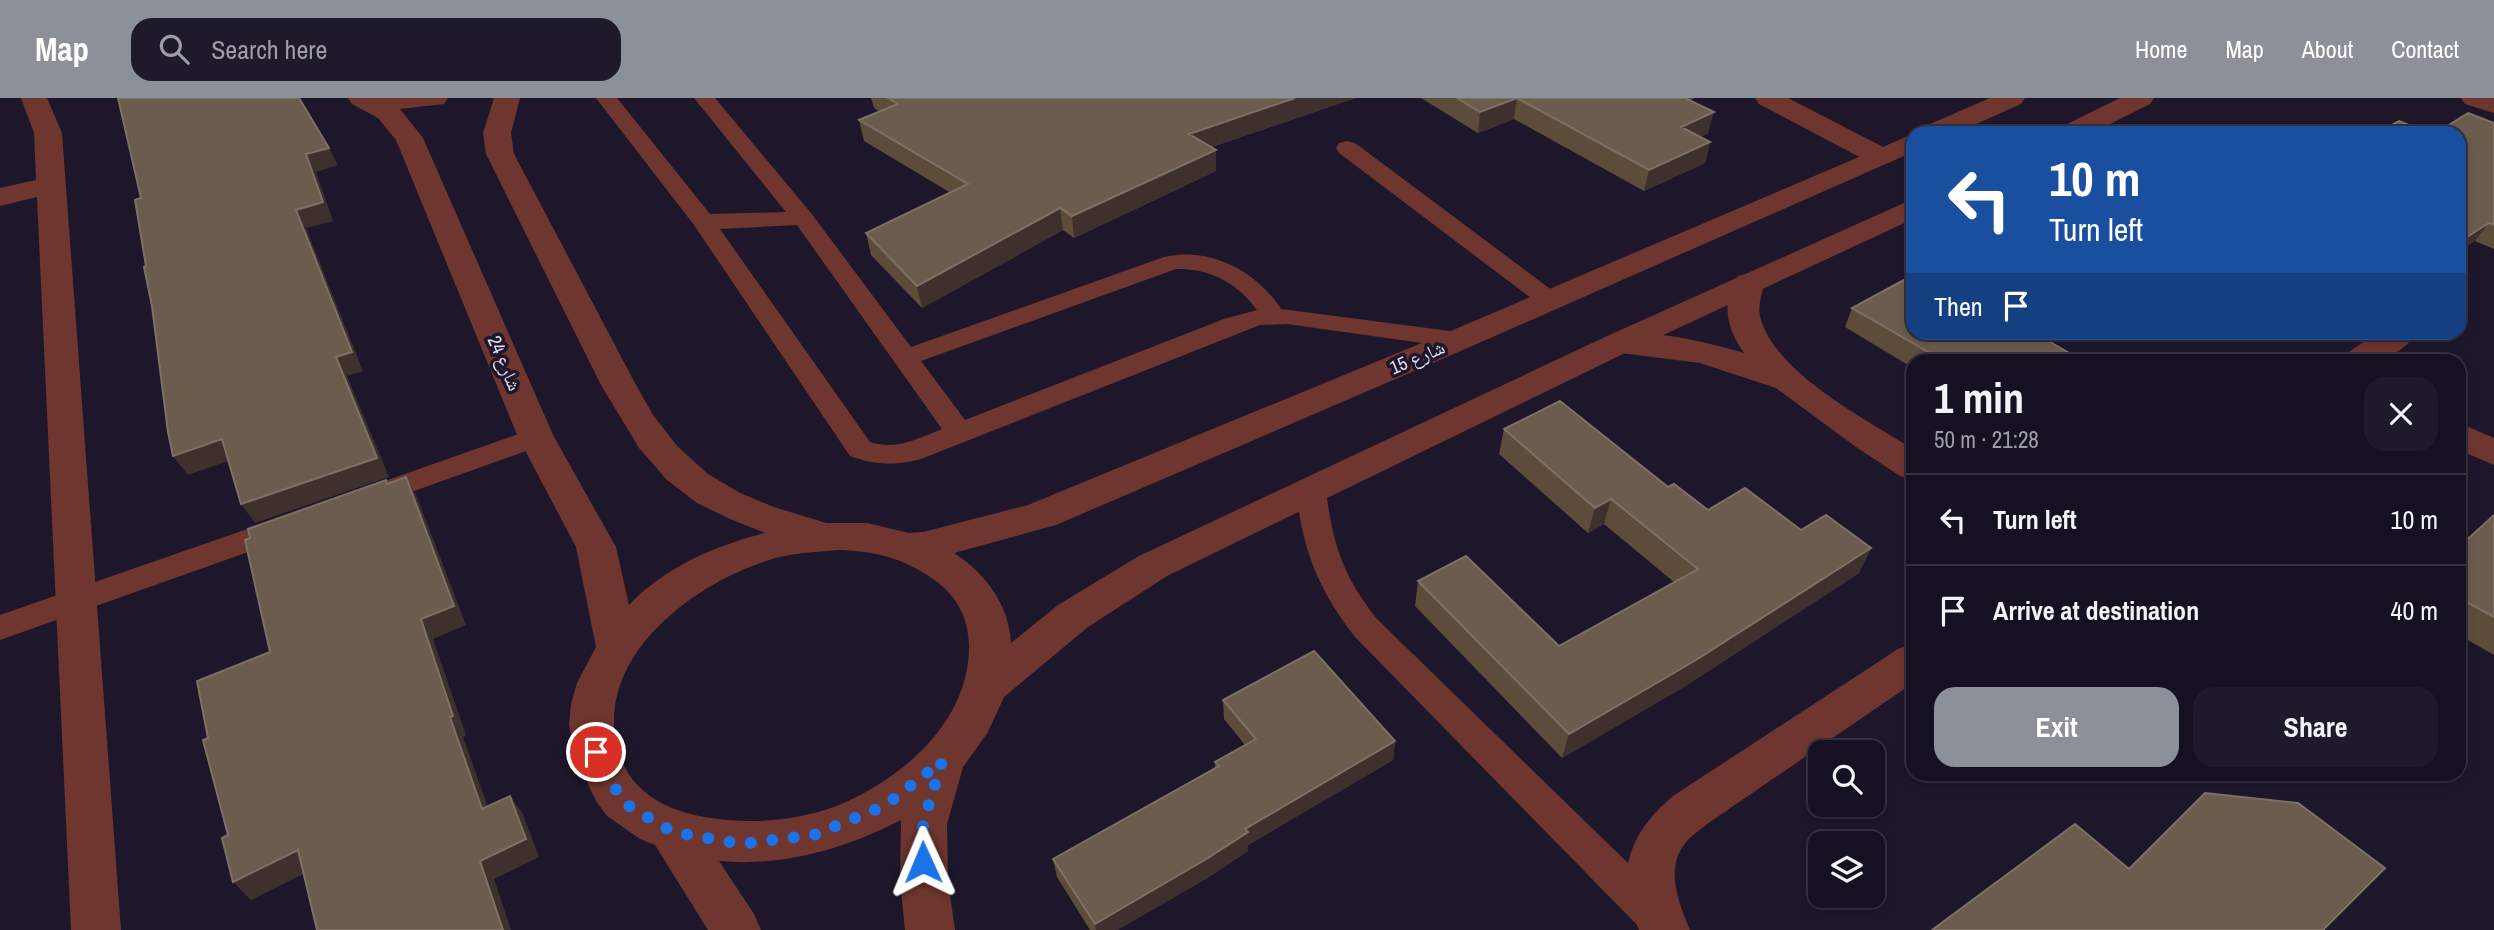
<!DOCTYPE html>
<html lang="en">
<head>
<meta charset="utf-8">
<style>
  body { margin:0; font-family:"Archivo Narrow","Noto Naskh Arabic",sans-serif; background:#1f1a2a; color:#f1f3f6; height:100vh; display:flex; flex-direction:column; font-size:26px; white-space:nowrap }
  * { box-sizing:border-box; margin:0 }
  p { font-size:23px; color:#9e9da5 }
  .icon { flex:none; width:38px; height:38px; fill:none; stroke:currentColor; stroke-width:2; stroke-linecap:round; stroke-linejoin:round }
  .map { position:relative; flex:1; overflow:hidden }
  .sheet { position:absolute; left:1906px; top:256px; width:560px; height:427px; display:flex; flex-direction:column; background:#161121; border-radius:21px; box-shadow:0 4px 10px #0003,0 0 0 2px #35313f }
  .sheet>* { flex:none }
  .guide { position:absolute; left:1906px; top:28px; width:560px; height:214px; border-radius:21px; box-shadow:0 4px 10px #0003,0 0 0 2px #35313f; background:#1a4fa0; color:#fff; overflow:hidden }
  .tools { position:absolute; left:1808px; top:642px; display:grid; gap:14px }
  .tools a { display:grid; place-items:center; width:77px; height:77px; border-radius:14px; background:#161121; box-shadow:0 4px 10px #0003,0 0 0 2px #35313f; font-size:35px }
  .pin { position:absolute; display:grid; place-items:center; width:60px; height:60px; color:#fff; margin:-30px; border:4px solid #fff; border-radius:50%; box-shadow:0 2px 7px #0007 }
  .me { position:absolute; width:77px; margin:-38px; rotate:359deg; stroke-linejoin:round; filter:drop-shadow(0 0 5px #0008) }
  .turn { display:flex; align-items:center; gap:24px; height:147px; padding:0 28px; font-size:32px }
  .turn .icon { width:91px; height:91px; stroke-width:2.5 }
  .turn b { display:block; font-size:49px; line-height:60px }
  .then { display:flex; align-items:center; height:66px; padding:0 28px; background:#0003; gap:14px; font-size:26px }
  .round { display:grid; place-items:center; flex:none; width:74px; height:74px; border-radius:21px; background:#1f1a2a }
  .headline { display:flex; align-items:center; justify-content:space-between; height:119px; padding:0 28px }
  h1 { font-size:42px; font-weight:800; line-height:52px }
  .button { display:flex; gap:14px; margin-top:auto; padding:14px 28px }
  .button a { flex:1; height:80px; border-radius:21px; background:#8c9099; color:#fff; font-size:28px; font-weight:800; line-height:80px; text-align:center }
  .button a+a { background:#1f1a2a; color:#f1f3f6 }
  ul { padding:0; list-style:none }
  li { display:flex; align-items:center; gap:21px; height:91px; padding:0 28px; border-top:2px solid #35313f }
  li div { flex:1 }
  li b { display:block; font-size:26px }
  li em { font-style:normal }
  header { display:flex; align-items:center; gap:42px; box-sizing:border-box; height:98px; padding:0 35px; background:#8c9099; color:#fff }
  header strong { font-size:33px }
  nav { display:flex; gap:38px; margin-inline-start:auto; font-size:24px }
  .search { width:490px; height:63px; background:#1f1a2a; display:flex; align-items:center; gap:18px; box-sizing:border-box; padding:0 24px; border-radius:21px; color:#9e9da5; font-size:26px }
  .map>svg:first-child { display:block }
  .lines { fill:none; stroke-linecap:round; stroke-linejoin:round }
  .service { fill:#6f362f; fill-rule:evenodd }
  .minor { fill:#6f362f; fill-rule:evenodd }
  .tertiary { fill:#6f362f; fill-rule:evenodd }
  .wall { fill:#5d4c39 }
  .shaded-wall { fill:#3e302c }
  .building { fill:#6b5c4d; stroke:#7e7066; stroke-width:2 }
  .route { stroke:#1a73e8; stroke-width:12; stroke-dasharray:0 21.6 }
  .labels { text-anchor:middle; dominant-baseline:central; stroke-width:7; stroke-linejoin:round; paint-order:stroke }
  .street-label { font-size:19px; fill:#e1ddec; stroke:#1e172c }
</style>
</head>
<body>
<header>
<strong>Map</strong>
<div class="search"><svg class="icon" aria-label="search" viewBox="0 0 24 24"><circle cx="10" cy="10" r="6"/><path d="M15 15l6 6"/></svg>Search here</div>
<nav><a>Home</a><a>Map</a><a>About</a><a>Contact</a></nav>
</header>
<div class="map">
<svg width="2494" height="832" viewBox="0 0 2494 832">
  <rect width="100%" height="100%" fill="#1e172c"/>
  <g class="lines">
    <path class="service" d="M 596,0 L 617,0 L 710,116 L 786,114 L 694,0 L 715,0 L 811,115 L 911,249 L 1164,159 C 1209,148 1257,173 1281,211 L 1458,234 L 1467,236 L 1471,242 L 1467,248 L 1458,250 L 1287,226 L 1260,227 L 921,361 C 895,368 875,367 850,358 L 694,127 ZM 797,127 L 942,331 C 919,340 896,353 870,344 L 720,131 ZM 1176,171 C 1209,170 1238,185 1257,212 L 1224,221 L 965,322 L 921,263 Z
      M 1347,43 L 1355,45 L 1557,196 L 1561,201 L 1557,206 L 1548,209 L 1539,206 L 1339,55 L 1336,50 L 1339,45 Z
      M 536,330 L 546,332 L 550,339 L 546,346 L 372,408 L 362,405 L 357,398 L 362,391 Z
      M 1311,383 L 1321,386 L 1326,393 C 1333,447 1343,478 1377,521 L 1669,805 L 1674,818 L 1669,831 L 1641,831 L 1355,539 C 1318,491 1303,453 1296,393 L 1301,386 Z
      M 282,419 L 293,422 L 297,430 L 293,438 L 0,542 L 0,517 Z"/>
    <path class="minor" d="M 21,0 L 47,0 L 62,35 L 121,832 L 71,832 L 37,99 L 0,108 L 0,90 L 36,82 L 34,35 Z
      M 1755,0 L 1788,0 L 1889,52 L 1893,58 L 1889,64 L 1879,66 L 1869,64 L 1759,6 Z
      M 2461,0 L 2494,0 L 2494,15 L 2465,6 Z
      M 1749,175 L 1760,178 L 1765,185 C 1761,197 1757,210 1761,222 C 1778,277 1867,322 1913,351 L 1913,382 L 1900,378 L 1856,349 L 1776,290 L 1700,265 L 1605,253 L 1600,246 L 1605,239 C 1645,228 1705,244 1744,255 C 1727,231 1720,204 1738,178 Z
      M 2378,234 L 2417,234 C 2398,263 2375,262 2344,262 L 2349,254 Z
      M 2459,325 L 2494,340 L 2494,367 L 2459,352 Z
      M 1913,546 L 1913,585 L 1707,726 C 1699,733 1687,740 1682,750 C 1666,774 1680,809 1690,832 L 1639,832 C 1614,776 1629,735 1673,698 L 1898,551 Z"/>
    <path class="tertiary" d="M 348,0 L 448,0 L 444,6 L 400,11 L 423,40 L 554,339 L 616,449 L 629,507 C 664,470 716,447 765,435 L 730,421 L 697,405 L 667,382 L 639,350 L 601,287 L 486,56 L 483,35 L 494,0 L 520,0 L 511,35 L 514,56 L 636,287 L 653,317 L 678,349 L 708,376 L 740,395 L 774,409 L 826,425 L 867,425 L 909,435 L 923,434 L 1028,407 L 1446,235 L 1913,36 L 1913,54 L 1470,249 L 1056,427 L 954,455 C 985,475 1009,506 1011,545 L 1058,507 L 1139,458 L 1605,239 L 1913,101 L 1913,121 L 1629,253 L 1167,478 L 1088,529 L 1004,599 L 988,634 L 963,669 L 947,726 L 948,783 L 955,832 L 905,832 L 900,783 L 901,722 C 845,751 782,769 719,763 L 754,816 L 761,832 L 708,832 L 655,747 L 640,741 L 607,718 L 596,703 L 577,663 L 569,626 L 571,606 L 577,585 L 596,549 L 576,449 L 518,339 L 396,42 L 378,20 L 352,6 ZM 839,452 C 875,453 903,460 933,481 C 956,497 968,518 969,547 C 970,620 908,676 846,704 C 806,722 753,727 711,720 C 675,715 637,700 622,663 C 585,568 686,489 766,463 C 789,455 814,454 839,452 Z
      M 1990,0 L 2025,0 L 2021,6 L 1956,35 L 1919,35 L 1923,29 Z
      M 2120,0 L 2154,0 L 2150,6 L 2092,35 L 2057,35 L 2061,29 Z"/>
  </g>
  <path class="wall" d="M 871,0 L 1355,0 L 1212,49 L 1216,52 L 1216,73 L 1074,140 L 1063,132 L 922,210 L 871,157 L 866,135 L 951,95 L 864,43 L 859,22 L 880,14 L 874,10 Z
    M 1421,0 L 1695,0 L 1690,2 L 1708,35 L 1700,39 L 1710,44 L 1705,65 L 1644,93 L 1514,21 L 1478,35 Z
    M 2494,25 L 2494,151 L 2475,143 Z
    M 1852,210 L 2081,262 L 1913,262 L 1913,270 L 1845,229 Z
    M 1504,331 L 1668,389 L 1708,412 L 1801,432 L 1871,450 L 1859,475 L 1687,587 L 1562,660 L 1415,508 L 1418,483 L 1559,548 L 1674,484 L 1604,426 L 1588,435 L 1499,356 Z
    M 2494,417 L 2494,557 L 2459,537 L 2459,434 L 2469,440 Z
    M 1223,602 L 1395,643 L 1393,662 L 1248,747 L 1248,753 L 1209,779 L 1117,832 L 1090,832 L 1057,779 L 1053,761 L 1215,670 L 1215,664 L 1245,647 L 1224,621 Z"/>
  <path class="shaded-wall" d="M 1295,0 L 1355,0 L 1189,57 L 1189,36 Z
    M 1517,0 L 1514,21 L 1478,35 L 1480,14 Z
    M 1714,14 L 1708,35 L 1676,50 L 1681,29 Z
    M 1710,44 L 1705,65 L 1644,93 L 1649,72 Z
    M 329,50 L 338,67 L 316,74 L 333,123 L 306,130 L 363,273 L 347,278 L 389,379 L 255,425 L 241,406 L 336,259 L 296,112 L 306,56 Z
    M 1216,52 L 1216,73 L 1074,140 L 1072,118 Z
    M 1060,110 L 1063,132 L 922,210 L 917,188 Z
    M 2489,125 L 2475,143 L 2459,154 L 2459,144 Z
    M 222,341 L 236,360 L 188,377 L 173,358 Z
    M 406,379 L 417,399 L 466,527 L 433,541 L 466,637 L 463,639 L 495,729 L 482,711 L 450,619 L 421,521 Z
    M 1611,401 L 1604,426 L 1588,435 L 1595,410 Z
    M 1871,450 L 1859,475 L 1687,587 L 1562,660 L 1569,636 Z
    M 1395,643 L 1393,662 L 1248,747 L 1248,753 L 1209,779 L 1117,832 L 1096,832 L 1095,826 L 1245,731 Z
    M 510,698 L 523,716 L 539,759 L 494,781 L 511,832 L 503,832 L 480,763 Z
    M 298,752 L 315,770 L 251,802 L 233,784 Z"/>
  <path class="building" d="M 118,0 L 299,0 L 329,50 L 306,56 L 323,104 L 296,112 L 352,254 L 336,259 L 377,360 L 241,406 L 222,341 L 173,358 L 168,334 L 152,208 L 144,169 L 146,168 L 135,102 L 141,100 Z
    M 888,0 L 1295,0 L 1189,36 L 1216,52 L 1072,118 L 1060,110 L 917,188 L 866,135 L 968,86 L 859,22 L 898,6 Z
    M 1457,0 L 1685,0 L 1714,14 L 1681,29 L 1710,44 L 1649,72 L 1517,0 L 1480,14 Z
    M 2468,15 L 2494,25 L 2494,127 L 2489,125 L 2459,144 L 2459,35 L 2436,35 Z
    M 2399,23 L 2428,35 L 2377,35 Z
    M 1913,177 L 1913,234 L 2033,234 L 2081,262 L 1942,262 L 1852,210 Z
    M 1560,303 L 1668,389 L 1674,386 L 1708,412 L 1745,390 L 1801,432 L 1826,417 L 1871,450 L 1696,562 L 1569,636 L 1418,483 L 1466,458 L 1559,548 L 1698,471 L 1611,401 L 1595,410 L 1504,331 Z
    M 406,379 L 454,508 L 421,521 L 453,618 L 450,619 L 482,711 L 510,698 L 526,741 L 480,763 L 503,832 L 317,832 L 298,752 L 233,784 L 222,740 L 228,737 L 203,642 L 208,640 L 197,583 L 270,554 L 245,442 L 250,440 L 248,431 L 386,382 L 387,386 Z
    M 2494,417 L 2494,519 L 2459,500 L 2459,434 L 2469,440 Z
    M 1314,553 L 1395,643 L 1245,731 L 1248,734 L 1208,760 L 1095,826 L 1053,761 L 1219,668 L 1215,664 L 1256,641 L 1223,602 Z
    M 2205,695 L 2298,705 L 2385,770 L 2323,832 L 1932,832 L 2075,726 L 2129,771 Z"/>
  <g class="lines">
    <path class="route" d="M 596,654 L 602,674 L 630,709 L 673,734 L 740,746 L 814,737 L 886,707 L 942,663 L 923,726 L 923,764"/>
  </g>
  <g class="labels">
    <g class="street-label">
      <text transform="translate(1417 259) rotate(-23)">شارع 15</text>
      <text transform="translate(505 265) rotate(67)">شارع 24</text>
    </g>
  </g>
</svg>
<div class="tools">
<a><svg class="icon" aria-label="search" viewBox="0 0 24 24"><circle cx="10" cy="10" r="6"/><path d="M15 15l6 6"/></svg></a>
<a><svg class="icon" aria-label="layers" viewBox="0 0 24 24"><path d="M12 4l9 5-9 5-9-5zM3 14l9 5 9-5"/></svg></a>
</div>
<div class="pin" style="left:596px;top:654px;background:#d93025"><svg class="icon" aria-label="arrive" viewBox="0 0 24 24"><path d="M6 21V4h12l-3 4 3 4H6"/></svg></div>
<svg class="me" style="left:923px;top:764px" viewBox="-20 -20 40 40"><path d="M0-17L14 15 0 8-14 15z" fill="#1a73e8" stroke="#fff" stroke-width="4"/></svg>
<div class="guide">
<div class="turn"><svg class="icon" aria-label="left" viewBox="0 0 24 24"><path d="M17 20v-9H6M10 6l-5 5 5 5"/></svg><div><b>10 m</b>Turn left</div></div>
<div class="then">Then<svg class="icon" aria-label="arrive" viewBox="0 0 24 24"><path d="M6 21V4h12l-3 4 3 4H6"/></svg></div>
</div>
<section class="sheet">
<div class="headline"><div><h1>1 min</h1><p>50 m · 21:28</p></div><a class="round"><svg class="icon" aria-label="close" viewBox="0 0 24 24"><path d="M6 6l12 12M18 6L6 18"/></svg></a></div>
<ul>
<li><svg class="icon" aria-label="left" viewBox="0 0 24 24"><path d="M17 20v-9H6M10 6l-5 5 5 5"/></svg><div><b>Turn left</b></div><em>10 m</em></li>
<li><svg class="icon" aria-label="arrive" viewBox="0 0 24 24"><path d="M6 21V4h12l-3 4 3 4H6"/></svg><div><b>Arrive at destination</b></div><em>40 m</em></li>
</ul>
<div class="button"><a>Exit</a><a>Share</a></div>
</section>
</div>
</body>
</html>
